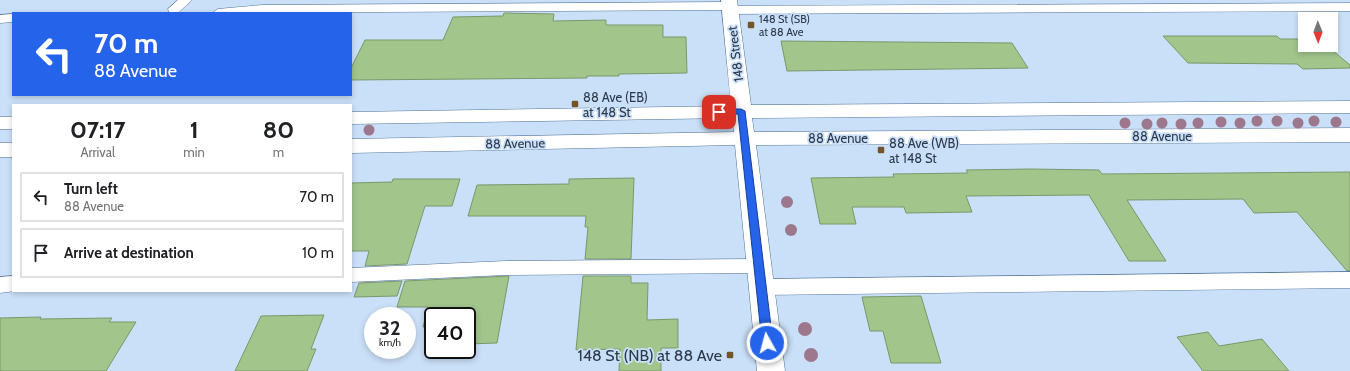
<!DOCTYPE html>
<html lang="en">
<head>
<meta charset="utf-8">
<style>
  body { margin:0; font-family:Cabin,sans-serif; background:#f6f6f6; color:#202124; height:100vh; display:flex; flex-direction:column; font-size:15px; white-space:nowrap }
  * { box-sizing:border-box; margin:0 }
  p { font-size:13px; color:#757577 }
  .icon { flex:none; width:22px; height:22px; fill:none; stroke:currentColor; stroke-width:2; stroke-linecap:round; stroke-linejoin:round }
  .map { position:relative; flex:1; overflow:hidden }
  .drawer { position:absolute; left:12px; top:104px; width:340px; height:188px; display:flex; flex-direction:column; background:#fff; border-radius:0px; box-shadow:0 2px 6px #0003 }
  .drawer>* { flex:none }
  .guide { position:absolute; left:12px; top:12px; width:340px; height:84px; border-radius:0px; box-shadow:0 2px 6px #0003; background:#2563eb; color:#fff; overflow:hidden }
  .needle { width:26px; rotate:179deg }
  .fabs { position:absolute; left:1298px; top:12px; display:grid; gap:8px }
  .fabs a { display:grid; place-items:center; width:40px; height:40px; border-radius:0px; background:#fff; box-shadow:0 2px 6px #0003; font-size:20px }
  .speed { position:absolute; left:364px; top:307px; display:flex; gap:8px; font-size:20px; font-weight:700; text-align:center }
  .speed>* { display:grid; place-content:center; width:52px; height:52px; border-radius:50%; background:#fff; box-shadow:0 2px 6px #0003; line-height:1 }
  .speed small { font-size:10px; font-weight:400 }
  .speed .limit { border:2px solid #111; border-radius:6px; background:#fff; color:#111 }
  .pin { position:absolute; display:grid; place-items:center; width:34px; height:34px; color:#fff; margin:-17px; border-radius:8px; box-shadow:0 2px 6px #0006 }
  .me { position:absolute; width:44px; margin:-22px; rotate:353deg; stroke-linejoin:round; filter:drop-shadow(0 0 3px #0008) }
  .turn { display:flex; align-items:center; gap:14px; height:84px; padding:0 16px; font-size:18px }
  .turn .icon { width:52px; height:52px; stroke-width:2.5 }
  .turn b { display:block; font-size:28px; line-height:34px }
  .eta { display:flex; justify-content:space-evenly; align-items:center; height:68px; text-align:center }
  .eta b { font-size:24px; font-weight:700; line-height:28px }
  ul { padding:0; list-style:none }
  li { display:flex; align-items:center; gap:12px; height:50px; margin:0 8px 6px; padding:0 8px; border:2px solid #e0e0e0; border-radius:0px }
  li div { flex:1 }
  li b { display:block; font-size:15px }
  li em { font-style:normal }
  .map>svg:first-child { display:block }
  .building { fill:#a1c58b; stroke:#7c976b }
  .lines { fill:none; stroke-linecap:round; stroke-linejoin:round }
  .lane-casing { stroke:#517197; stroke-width:1 }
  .secondary-casing { stroke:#517197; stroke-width:1 }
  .lane { fill:#fff; fill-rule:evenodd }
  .secondary { fill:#fff; fill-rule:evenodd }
  .tree { fill:#9d788c }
  .route { fill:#2563eb; stroke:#184099 }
  .poi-dot { fill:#74552a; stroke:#cadff8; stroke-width:1.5 }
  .labels { text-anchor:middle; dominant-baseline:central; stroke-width:3.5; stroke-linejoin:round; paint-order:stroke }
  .far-poi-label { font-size:11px; fill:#2c3a4b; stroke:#cadff8; text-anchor:start }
  .street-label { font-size:13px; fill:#2c3a4b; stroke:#cadff8 }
  .poi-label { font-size:13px; fill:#2c3a4b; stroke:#cadff8; text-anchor:start }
  .near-poi-label { font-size:16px; fill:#2c3a4b; stroke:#cadff8; text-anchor:end }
</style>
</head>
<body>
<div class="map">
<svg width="1350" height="371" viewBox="0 0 1350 371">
  <rect width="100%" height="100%" fill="#cadff8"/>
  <path class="building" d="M 504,13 L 554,14 L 553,21 L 606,20 L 606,25 L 663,25 L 663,37 L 686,37 L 687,73 L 619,74 L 619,76 L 587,76 L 587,78 L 351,80 L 351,68 L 365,40 L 443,40 L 453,17 L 503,16 Z
    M 1163,36 L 1277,36 L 1280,39 L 1305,39 L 1305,45 L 1326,45 L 1350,65 L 1350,68 L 1303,69 L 1297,64 L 1188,63 Z
    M 781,41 L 1012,43 L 1028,68 L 787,71 Z
    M 1030,169 L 1099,170 L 1102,174 L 1350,172 L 1350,271 L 1347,271 L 1297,212 L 1254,213 L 1243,199 L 1127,200 L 1166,261 L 1129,261 L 1089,195 L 966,196 L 972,212 L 906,213 L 904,207 L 852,207 L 856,224 L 820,224 L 811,178 L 894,177 L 893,174 L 968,173 L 966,170 Z
    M 634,178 L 631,259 L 585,259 L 588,227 L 585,227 L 586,216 L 468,216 L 477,185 L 569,184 L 569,179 Z
    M 393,179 L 460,179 L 452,206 L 425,206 L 407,264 L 365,266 L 369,251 L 351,251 L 351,183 L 392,182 Z
    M 509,276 L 497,343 L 467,344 L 467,316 L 433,316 L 433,344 L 425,344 L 429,327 L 423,327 L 428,307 L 397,307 L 405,281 Z
    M 583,276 L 631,276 L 631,283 L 648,283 L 647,320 L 678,319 L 678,348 L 661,348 L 661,371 L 619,371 L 620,349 L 576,350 Z
    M 402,281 L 397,296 L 354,297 L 359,283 Z
    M 921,296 L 941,363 L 891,363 L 883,331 L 870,331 L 862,297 Z
    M 324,315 L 311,349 L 316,349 L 307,371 L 235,371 L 261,316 Z
    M 41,317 L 40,319 L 112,318 L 109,322 L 136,322 L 106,371 L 0,371 L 0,318 Z
    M 1208,332 L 1219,346 L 1262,339 L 1289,371 L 1203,371 L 1177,337 Z"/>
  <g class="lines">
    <defs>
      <path id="lane" d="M 178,0 L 192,0 L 179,12 L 169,12 L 168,9 Z
        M 729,2 L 734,3 L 735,6 L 1350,3 L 1350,11 L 730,14 L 725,13 L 724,10 L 212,13 L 218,9 L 262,5 Z
        M 13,14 L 13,22 L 0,23 L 0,15 Z
        M 758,259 L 765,261 L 767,266 L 765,271 L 758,273 L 506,275 L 351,282 L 351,268 L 506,261 Z
        M 1350,272 L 1350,288 L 760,295 L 753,292 L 750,287 L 753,282 L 760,279 Z
        M 13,276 L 13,291 L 15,291 L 0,293 L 0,277 Z"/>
      <path id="secondary" d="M 721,0 L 737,0 L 751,105 L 1350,101 L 1350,113 L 752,118 L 754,132 L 1350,128 L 1350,142 L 756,145 L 785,371 L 757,371 L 735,145 L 351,153 L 351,139 L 734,132 L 732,118 L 351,124 L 351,112 L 731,106 Z
        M 0,117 L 13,117 L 13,129 L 0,129 Z
        M 0,143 L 13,143 L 13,157 L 0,157 Z"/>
    </defs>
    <use href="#lane" class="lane-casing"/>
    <use href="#secondary" class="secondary-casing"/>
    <use href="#lane" class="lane"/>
    <use href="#secondary" class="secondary"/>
  </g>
  <g class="tree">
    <circle cx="1257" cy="121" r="5.5"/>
    <circle cx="1277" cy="121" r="5.5"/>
    <circle cx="1314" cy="121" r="5.5"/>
    <circle cx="1221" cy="122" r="5.5"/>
    <circle cx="1336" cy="122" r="5.5"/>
    <circle cx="1125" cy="123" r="5.5"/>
    <circle cx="1162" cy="123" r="5.5"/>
    <circle cx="1198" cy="123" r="5.5"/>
    <circle cx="1240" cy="123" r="5.5"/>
    <circle cx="1298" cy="123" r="5.5"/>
    <circle cx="1147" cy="124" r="5.5"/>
    <circle cx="1181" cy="124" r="5.5"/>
    <circle cx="369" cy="130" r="5.5"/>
    <circle cx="787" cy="202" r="6"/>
    <circle cx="791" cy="230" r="6"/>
    <circle cx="805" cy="329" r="7"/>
    <circle cx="811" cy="355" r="7"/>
  </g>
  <path class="route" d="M 719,109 L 741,109 L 745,111 L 773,343 L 771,346 L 763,346 L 762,343 L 738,114 L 717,114 L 715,112 Z"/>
  <g class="poi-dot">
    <rect x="747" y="21" width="8" height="8" rx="2"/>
    <rect x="571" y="100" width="8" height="8" rx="2"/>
    <rect x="877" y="146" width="8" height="8" rx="2"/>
    <rect x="726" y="351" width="8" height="8" rx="2"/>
  </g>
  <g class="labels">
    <g class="far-poi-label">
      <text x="759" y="19">148 St (SB)<tspan x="759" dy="13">at 88 Ave</tspan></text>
    </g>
    <g class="street-label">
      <text transform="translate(735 54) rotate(-97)">148 Street</text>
      <text x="1162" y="136">88 Avenue</text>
      <text x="838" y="138">88 Avenue</text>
      <text transform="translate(515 143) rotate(-1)">88 Avenue</text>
    </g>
    <g class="poi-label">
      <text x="583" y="97">88 Ave (EB)<tspan x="583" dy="15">at 148 St</tspan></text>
      <text x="889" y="143">88 Ave (WB)<tspan x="889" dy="15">at 148 St</tspan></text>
    </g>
    <g class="near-poi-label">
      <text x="722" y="355">148 St (NB) at 88 Ave</text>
    </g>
  </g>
</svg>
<div class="fabs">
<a><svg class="needle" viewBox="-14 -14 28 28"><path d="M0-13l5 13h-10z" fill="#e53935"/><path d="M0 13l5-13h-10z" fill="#757577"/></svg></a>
</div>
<div class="speed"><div>32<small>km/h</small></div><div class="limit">40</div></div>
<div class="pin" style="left:719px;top:112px;background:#d93025"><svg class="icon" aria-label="arrive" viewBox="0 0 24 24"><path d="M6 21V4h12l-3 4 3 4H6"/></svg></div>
<svg class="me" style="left:767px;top:343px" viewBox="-20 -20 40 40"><circle r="17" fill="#2563eb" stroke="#fff" stroke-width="3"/><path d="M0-11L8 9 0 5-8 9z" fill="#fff"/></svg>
<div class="guide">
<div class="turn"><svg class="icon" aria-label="left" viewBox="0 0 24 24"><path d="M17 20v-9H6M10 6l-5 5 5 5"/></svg><div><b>70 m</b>88 Avenue</div></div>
</div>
<section class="drawer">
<div class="eta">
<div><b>07:17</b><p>Arrival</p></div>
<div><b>1</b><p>min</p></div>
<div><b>80</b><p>m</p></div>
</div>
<ul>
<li><svg class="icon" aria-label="left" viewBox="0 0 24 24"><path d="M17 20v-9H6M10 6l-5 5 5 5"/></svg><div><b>Turn left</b><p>88 Avenue</p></div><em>70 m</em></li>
<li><svg class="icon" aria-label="arrive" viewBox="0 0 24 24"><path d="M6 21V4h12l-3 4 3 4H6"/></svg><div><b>Arrive at destination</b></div><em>10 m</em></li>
</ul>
</section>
</div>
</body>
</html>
